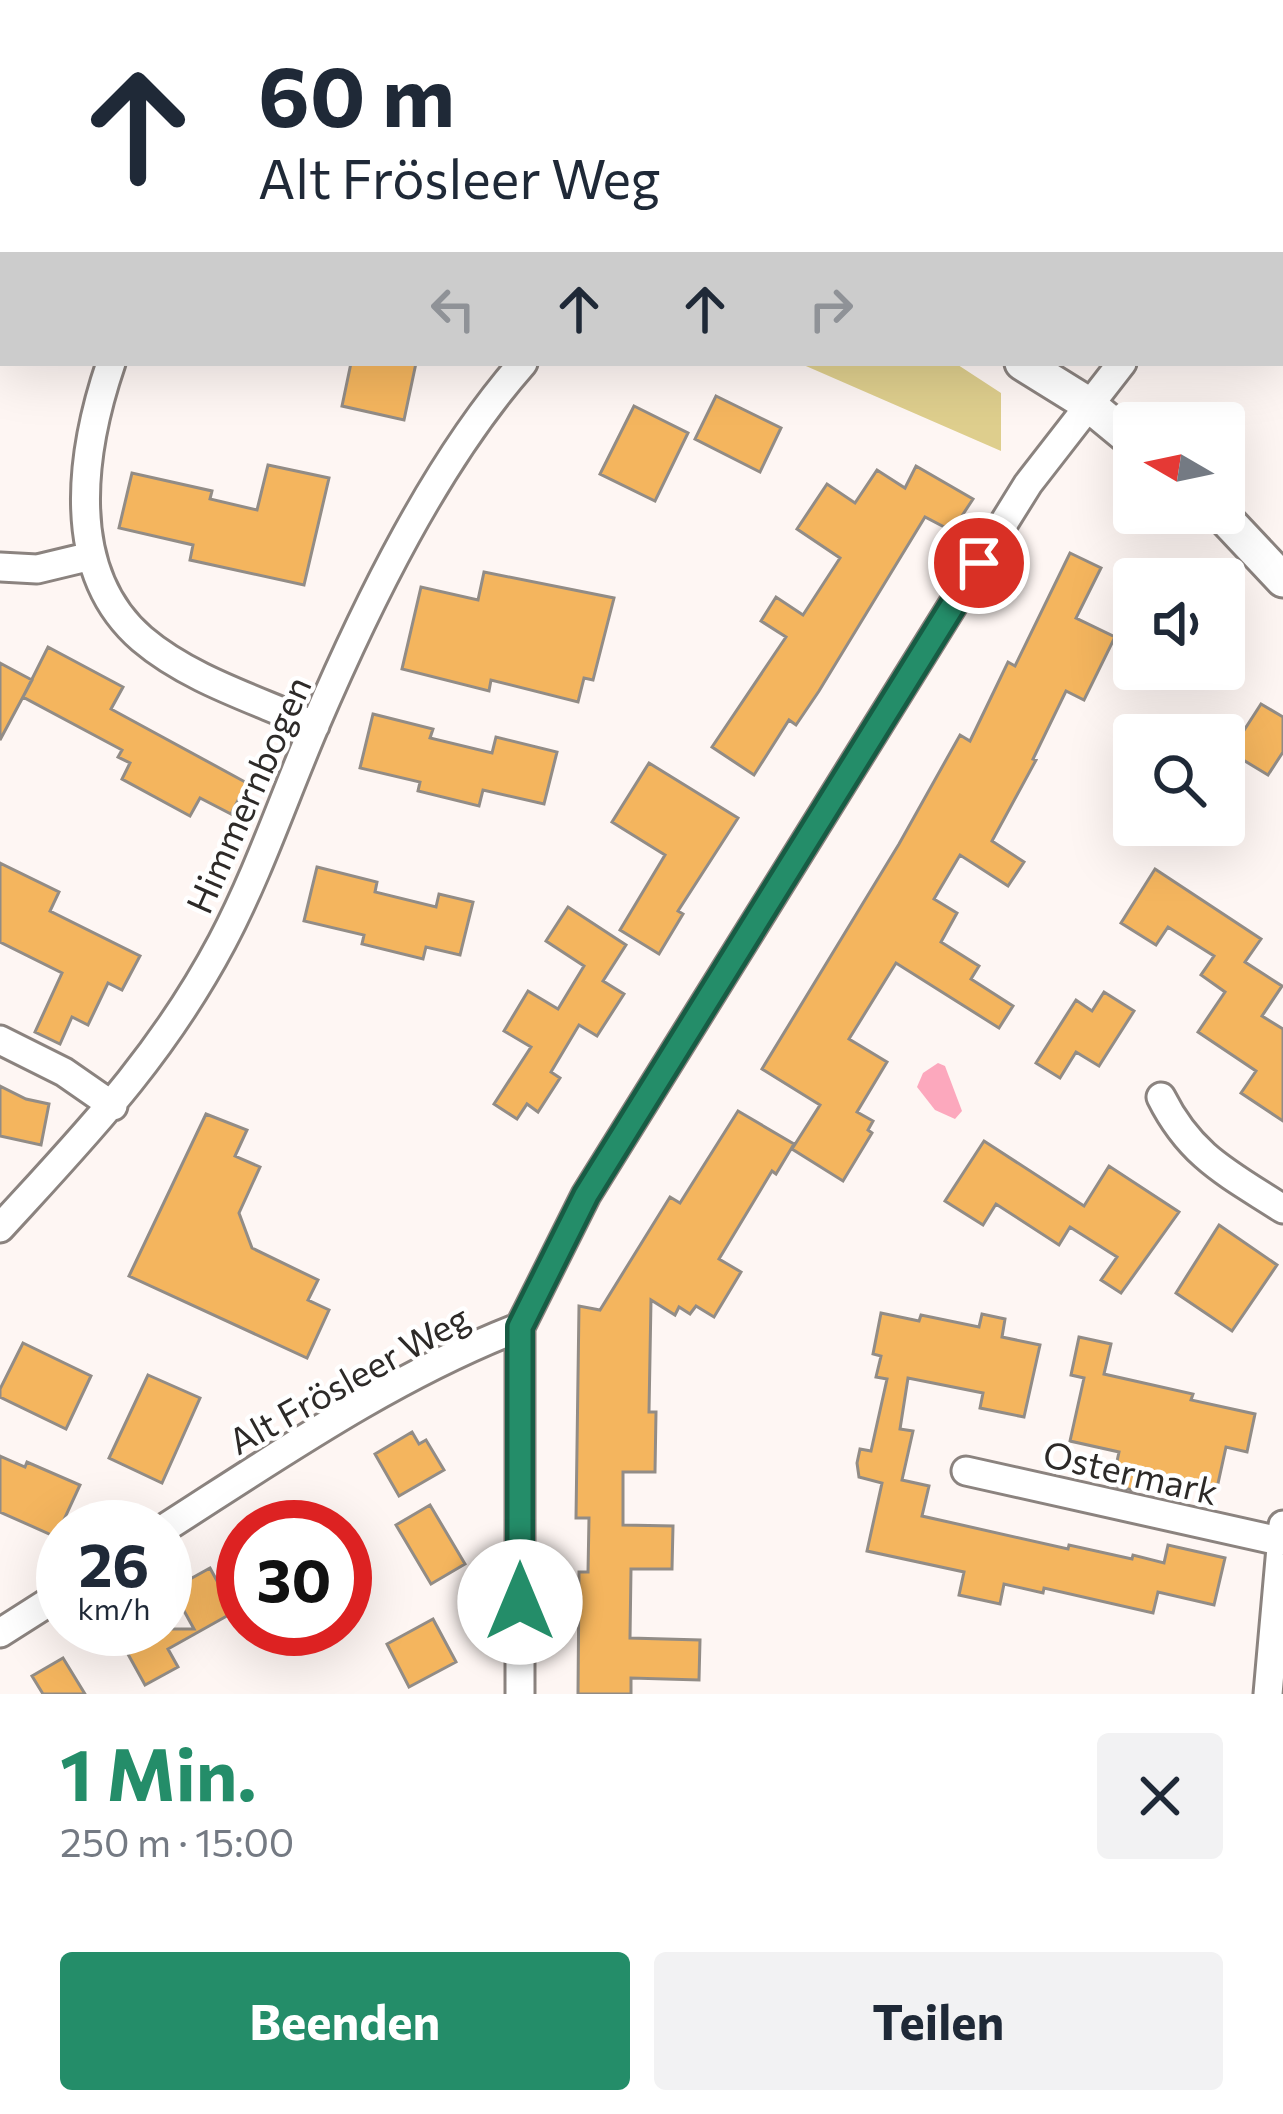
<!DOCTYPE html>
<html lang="de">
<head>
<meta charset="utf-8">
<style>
  body { margin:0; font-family:Commissioner,sans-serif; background:#f2f2f3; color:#1f2937; height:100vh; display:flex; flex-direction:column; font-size:45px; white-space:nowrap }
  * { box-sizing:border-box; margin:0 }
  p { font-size:39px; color:#747a83 }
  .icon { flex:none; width:66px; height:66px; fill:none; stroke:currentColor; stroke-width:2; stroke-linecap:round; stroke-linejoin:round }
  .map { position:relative; height:1694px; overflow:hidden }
  .side { display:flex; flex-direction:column; background:#fff; flex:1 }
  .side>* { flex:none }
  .hud { position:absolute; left:0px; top:0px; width:1284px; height:366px; box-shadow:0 12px 48px #0002; background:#fff; color:#1f2937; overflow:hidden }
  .needle { width:78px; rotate:279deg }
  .buttons { position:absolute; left:1113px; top:402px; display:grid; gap:24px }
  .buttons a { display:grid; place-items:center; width:132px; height:132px; border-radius:12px; background:#fff; box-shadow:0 12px 48px #0002; font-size:60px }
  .speed { position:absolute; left:36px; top:1500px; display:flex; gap:24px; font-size:60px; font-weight:700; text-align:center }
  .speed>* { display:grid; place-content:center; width:156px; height:156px; border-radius:50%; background:#fff; box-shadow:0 12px 48px #0002; line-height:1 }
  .speed small { font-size:30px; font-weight:400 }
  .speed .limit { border:18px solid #d22; background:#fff; color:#111 }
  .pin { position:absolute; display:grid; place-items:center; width:102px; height:102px; color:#fff; margin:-51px; border:6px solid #fff; border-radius:50%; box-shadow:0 3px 12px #0007 }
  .me { position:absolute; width:132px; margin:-66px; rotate:0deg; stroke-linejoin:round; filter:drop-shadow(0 0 9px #0008) }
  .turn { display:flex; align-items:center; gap:42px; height:252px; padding:0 60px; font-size:54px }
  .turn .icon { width:156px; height:156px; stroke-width:2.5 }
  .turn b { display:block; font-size:84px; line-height:102px }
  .lanes { display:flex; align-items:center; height:114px; padding:0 60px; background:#0003; justify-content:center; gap:60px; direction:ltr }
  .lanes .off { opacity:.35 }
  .round { display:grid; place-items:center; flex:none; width:126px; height:126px; border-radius:12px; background:#f2f2f3 }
  .summary { display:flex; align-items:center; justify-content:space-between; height:204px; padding:0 60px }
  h1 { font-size:72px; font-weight:700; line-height:90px; color:#248d69 }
  .cta { display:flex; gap:24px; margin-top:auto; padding:24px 60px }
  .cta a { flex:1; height:138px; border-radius:12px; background:#248d69; color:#fff; font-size:48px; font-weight:700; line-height:138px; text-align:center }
  .cta a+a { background:#f2f2f3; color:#1f2937 }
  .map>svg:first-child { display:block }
  .green { fill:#dece8d }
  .water { fill:#fca8bd }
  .building { fill:#f4b55e; stroke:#928c86; stroke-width:3 }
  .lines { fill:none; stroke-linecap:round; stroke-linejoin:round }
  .service-casing { stroke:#8b837f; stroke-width:20 }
  .minor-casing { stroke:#8b837f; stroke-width:33 }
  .tertiary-casing { stroke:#8b837f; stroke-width:39 }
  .service { stroke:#fff; stroke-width:14 }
  .minor { stroke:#fff; stroke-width:27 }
  .tertiary { stroke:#fff; stroke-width:33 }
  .route-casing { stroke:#175c44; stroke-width:30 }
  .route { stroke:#248d69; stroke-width:21 }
  .labels { text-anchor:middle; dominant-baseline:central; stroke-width:9; stroke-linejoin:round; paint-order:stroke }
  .street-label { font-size:36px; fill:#2d2a28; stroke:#fff }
</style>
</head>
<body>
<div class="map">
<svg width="1283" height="1694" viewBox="0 0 1283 1694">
  <rect width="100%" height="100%" fill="#fef6f3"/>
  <path class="green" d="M 137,0 L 411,0 L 413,3 L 143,3 Z
    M 491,0 L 1005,0 L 494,3 Z
    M 799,363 L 955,363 L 1001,393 L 1001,451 Z"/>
  <path class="water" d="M 938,1063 L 945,1066 L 962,1111 L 955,1119 L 935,1110 L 917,1087 L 923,1073 Z"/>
  <path class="building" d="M 351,363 L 416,363 L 404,420 L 342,406 Z
    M 716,396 L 781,428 L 760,472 L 695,439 Z
    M 634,406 L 688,433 L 655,501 L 600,474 Z
    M 268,465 L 329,478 L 304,585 L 190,560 L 193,545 L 119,528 L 132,473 L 212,491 L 210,499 L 257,510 Z
    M 916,466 L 973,499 L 952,531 L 925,517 L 819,691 L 796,725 L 789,720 L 754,775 L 712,747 L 786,637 L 761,621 L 776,597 L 803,615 L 840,558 L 797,529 L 827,484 L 855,503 L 877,470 L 905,488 Z
    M 1070,553 L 1101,568 L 1076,618 L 1115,637 L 1084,700 L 1066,691 L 1033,759 L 1036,760 L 992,841 L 1024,862 L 1008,886 L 960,855 L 934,899 L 957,913 L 941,942 L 979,966 L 971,979 L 1013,1006 L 999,1028 L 896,963 L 849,1039 L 887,1062 L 857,1112 L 873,1121 L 868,1130 L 872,1133 L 843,1181 L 792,1149 L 820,1105 L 762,1069 L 899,844 L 960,735 L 970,741 L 1008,662 L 1015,666 Z
    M 484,572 L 614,598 L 593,680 L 584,678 L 578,702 L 491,680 L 489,691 L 402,669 L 421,587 L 478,600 Z
    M 48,647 L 123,687 L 111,709 L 247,783 L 231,814 L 200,798 L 190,816 L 122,779 L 130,763 L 118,757 L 122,750 L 23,697 Z
    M 0,663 L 32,680 L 0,740 Z
    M 1261,704 L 1283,717 L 1283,752 L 1268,775 L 1230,752 Z
    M 373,714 L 433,729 L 430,738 L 492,753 L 496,737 L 557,752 L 544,804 L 483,790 L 479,806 L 418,791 L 420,782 L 360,768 Z
    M 649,763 L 738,818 L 678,911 L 683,914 L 659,954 L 620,930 L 665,855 L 612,822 Z
    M 0,863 L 59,892 L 50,911 L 140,956 L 122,990 L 108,983 L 88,1025 L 72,1017 L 60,1044 L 35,1032 L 62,973 L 0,942 Z
    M 317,867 L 377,882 L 375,892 L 436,907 L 439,894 L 473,902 L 460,955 L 426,947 L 423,959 L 362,944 L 364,935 L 304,921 Z
    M 1155,869 L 1261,939 L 1245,962 L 1282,986 L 1262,1016 L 1283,1029 L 1283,1121 L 1241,1093 L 1256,1071 L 1198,1032 L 1225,992 L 1201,975 L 1214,956 L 1168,927 L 1156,945 L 1121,923 Z
    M 568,907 L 626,945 L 603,981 L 624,994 L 597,1036 L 579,1025 L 551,1072 L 560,1078 L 538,1112 L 527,1104 L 517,1119 L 494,1104 L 531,1047 L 504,1031 L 528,991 L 558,1009 L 584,966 L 546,941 Z
    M 1104,992 L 1134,1011 L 1099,1066 L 1076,1052 L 1060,1078 L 1036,1063 L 1076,1000 L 1092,1011 Z
    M 0,1086 L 26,1099 L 49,1104 L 41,1145 L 0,1136 Z
    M 738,1111 L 794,1144 L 776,1174 L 772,1171 L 719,1259 L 741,1272 L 714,1317 L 696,1306 L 690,1314 L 679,1307 L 675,1315 L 651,1300 L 649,1412 L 656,1412 L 655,1472 L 623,1472 L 623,1525 L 673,1526 L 672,1569 L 631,1569 L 630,1638 L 700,1640 L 699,1680 L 631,1678 L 631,1694 L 578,1694 L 579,1572 L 588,1572 L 589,1518 L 576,1518 L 579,1306 L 600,1310 L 670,1197 L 680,1203 Z
    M 206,1114 L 247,1130 L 235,1156 L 260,1167 L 239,1213 L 252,1248 L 318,1280 L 308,1300 L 329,1310 L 307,1358 L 129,1276 Z
    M 984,1141 L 1084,1206 L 1109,1166 L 1179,1212 L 1121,1293 L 1101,1280 L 1117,1257 L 1070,1227 L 1059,1245 L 996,1204 L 983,1225 L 945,1201 Z
    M 1219,1225 L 1277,1265 L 1232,1331 L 1176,1293 Z
    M 881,1313 L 919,1321 L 921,1315 L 979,1327 L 982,1314 L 1005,1319 L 1002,1337 L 1040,1345 L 1024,1417 L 980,1408 L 983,1393 L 908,1378 L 900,1429 L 913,1431 L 902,1480 L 929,1486 L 922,1516 L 1068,1549 L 1069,1545 L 1132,1559 L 1133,1555 L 1164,1563 L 1168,1545 L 1225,1558 L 1214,1605 L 1158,1592 L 1153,1613 L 1044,1588 L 1043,1593 L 1004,1584 L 1000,1604 L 959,1595 L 964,1572 L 867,1551 L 882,1483 L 859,1477 L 857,1463 L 860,1449 L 871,1451 L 887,1379 L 876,1377 L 881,1356 L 873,1354 Z
    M 1079,1337 L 1111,1344 L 1104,1374 L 1193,1394 L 1191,1400 L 1255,1414 L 1247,1452 L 1226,1447 L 1217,1488 L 1140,1471 L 1136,1491 L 1112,1485 L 1119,1452 L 1070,1441 L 1084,1378 L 1071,1375 Z
    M 23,1343 L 91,1376 L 66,1429 L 0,1397 L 0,1389 Z
    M 148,1375 L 200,1398 L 162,1483 L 109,1458 Z
    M 412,1432 L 419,1444 L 426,1440 L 444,1470 L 399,1496 L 375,1454 Z
    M 0,1456 L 25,1467 L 27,1462 L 80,1485 L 56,1537 L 0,1512 Z
    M 430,1505 L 465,1564 L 431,1584 L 396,1525 Z
    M 210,1568 L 234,1612 L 168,1649 L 178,1667 L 145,1685 L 118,1636 L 131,1629 L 194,1629 L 172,1589 Z
    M 433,1619 L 456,1662 L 409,1687 L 387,1644 Z
    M 63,1658 L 85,1694 L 43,1694 L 32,1676 Z"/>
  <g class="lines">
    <defs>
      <path id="service" d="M 1281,252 L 1283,252"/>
      <path id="minor" d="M 1281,167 L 1283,165
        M 111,363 C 81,451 63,571 142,639 C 190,680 258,700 315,726
        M 0,567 L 37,569 L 91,556
        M 0,1040 L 64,1072 L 113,1106
        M 1161,1097 C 1191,1157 1229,1174 1283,1209
        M 0,1228 C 87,1133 161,1057 222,942 C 259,872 284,797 315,725 C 367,604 436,462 523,363
        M 966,1471 L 1279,1541
        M 165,1528 C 279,1455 393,1376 520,1327
        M 0,1633 L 63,1593
        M 520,1694 L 520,1327 L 586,1195 L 1028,484 L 1122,363
        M 1268,1694 L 1283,1525"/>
      <path id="tertiary" d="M 467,0 L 470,3
        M 1022,363 L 1088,404 L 1134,442
        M 1220,513 L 1283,580"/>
    </defs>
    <use href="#service" class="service-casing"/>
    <use href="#minor" class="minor-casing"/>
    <use href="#tertiary" class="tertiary-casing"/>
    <use href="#service" class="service"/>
    <use href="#minor" class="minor"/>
    <use href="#tertiary" class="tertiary"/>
  </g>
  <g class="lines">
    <defs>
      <path id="route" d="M 520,1602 L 520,1327 L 586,1195 L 979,563"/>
    </defs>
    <use href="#route" class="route-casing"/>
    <use href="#route" class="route"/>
  </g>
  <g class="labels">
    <g class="street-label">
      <text transform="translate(247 794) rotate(-66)">Himmernbogen</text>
      <text transform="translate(348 1378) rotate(-29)">Alt Frösleer Weg</text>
      <text transform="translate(1131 1471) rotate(13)">Ostermark</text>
    </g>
  </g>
</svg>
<div class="buttons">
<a><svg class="needle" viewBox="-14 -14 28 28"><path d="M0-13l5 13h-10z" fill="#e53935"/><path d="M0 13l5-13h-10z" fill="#747a83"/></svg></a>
<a><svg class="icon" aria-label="sound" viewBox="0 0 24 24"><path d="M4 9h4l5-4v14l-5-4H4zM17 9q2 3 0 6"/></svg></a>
<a><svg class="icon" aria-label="search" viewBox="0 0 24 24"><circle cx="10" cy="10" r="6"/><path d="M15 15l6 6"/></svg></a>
</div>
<div class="speed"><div>26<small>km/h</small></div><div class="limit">30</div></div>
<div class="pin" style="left:979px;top:563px;background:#d93025"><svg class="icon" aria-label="arrive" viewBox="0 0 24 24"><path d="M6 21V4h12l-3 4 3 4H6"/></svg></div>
<svg class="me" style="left:520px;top:1602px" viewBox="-20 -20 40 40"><circle r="19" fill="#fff"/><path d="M0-13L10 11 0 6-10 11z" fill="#248d69"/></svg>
<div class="hud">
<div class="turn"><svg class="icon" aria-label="ahead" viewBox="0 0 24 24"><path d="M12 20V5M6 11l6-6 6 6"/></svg><div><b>60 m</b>Alt Frösleer Weg</div></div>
<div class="lanes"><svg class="icon off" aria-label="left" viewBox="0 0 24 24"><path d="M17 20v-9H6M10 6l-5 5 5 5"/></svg><svg class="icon" aria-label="ahead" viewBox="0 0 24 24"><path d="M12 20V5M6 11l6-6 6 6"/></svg><svg class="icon" aria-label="ahead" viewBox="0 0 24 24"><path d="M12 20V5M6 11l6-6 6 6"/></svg><svg class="icon off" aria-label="right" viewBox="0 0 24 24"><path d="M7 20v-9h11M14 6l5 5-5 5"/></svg></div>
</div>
</div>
<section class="side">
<div class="summary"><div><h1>1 Min.</h1><p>250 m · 15:00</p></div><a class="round"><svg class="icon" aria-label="close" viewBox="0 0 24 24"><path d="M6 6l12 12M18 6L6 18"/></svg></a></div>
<div class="cta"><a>Beenden</a><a>Teilen</a></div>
</section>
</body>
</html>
